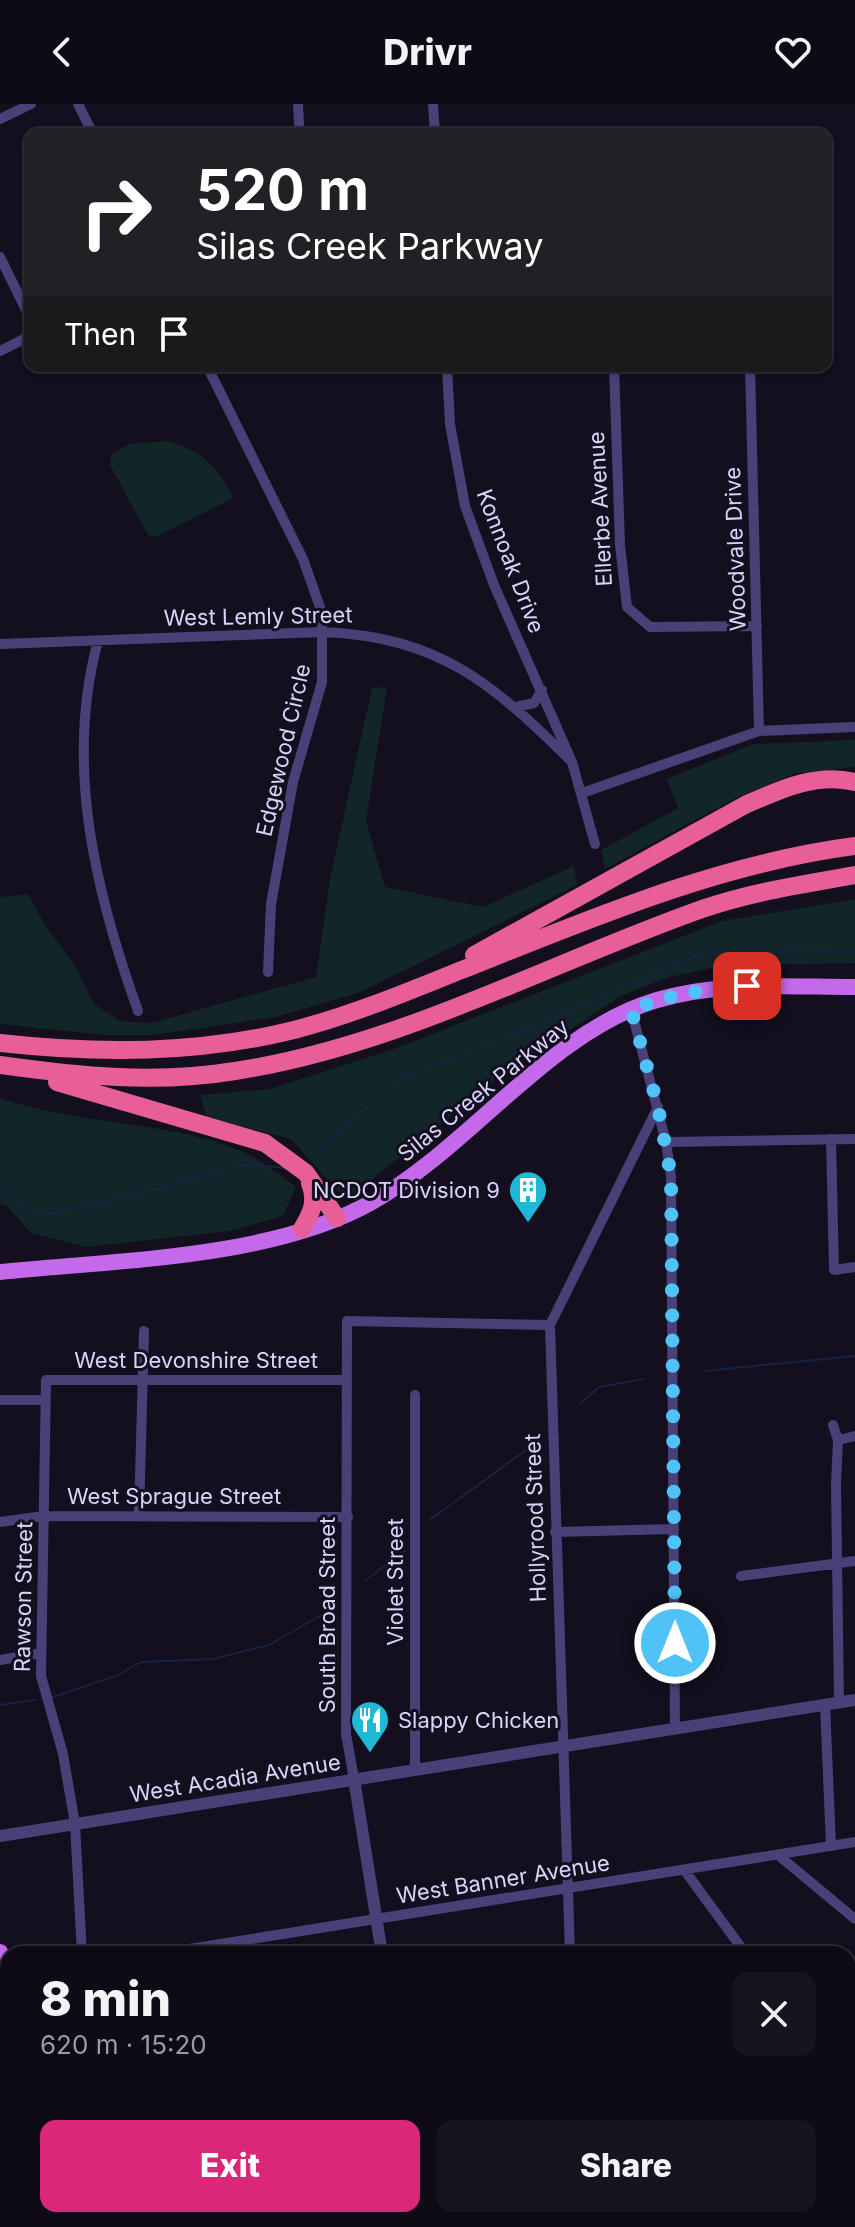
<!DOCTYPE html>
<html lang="en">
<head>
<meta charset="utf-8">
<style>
  body { margin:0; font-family:Inter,sans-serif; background:#17141f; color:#f1f3f6; height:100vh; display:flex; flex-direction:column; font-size:30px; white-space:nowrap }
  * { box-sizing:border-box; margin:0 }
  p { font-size:26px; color:#9b9ba1 }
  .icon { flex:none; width:44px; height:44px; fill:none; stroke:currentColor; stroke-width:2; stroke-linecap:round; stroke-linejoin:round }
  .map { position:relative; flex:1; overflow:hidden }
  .details { position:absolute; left:0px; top:1842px; width:856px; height:282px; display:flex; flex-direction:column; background:#0e0b16; border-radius:24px 24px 0 0; box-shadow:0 2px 6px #0004,0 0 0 2px #2e2b35 }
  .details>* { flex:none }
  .guide { position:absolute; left:24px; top:24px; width:808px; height:244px; border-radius:16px; box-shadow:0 2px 6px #0004,0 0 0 2px #2e2b35; background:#202124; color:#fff; overflow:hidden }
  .pin { position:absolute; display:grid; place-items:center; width:68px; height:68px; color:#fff; margin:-34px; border-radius:16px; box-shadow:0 4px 12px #0006 }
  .me { position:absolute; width:88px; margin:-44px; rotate:0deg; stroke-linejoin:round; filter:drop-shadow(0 0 6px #0008) }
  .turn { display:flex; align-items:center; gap:28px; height:168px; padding:0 40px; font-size:36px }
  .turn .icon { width:104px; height:104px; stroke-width:2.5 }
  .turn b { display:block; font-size:56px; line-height:68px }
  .then { display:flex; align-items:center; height:76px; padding:0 40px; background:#0003; gap:16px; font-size:30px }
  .round { display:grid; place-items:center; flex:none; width:84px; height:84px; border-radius:16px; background:#17141f }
  .summary { display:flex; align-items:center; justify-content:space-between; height:136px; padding:0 40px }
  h1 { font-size:48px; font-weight:800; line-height:60px }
  .cta { display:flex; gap:16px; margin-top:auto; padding:16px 40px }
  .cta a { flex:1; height:92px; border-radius:16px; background:#db2777; color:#fff; font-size:32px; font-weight:800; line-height:92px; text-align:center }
  .cta a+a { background:#17141f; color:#f1f3f6 }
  header { display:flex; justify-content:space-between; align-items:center; height:104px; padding:0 40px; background:#0e0b16; font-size:36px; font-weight:800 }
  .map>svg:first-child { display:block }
  .green { fill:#132627 }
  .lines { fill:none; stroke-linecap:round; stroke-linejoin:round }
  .stream { stroke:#162342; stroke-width:2 }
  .minor { stroke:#474177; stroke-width:10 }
  .tertiary { stroke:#474177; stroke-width:12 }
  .primary { stroke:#c469ea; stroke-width:16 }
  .motorway { stroke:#e85e96; stroke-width:18 }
  .route { stroke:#4fc3f7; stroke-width:14; stroke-dasharray:0 25.2 }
  .labels { text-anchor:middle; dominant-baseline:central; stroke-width:6; stroke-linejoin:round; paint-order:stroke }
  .street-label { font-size:22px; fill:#dad3f9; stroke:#130f1e }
  .poi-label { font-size:22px; fill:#dad3f9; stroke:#130f1e; text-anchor:end }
</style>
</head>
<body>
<header><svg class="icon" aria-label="back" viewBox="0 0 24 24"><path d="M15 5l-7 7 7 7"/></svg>Drivr<svg class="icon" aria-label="heart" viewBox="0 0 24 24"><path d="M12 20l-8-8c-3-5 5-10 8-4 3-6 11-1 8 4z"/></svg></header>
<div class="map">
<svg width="855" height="2123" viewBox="0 0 855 2123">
  <rect width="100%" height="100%" fill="#130f1e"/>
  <path class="green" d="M 167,337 C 200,345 219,363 233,394 L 156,433 L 148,431 L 110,361 L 112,349 L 131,340 Z
    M 387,583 L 366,717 L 385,783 L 483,803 L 574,762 L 577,781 L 361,888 L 276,913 L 153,931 L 105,931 L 0,920 L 0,793 L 28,790 L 45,821 L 75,862 L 94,900 L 120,917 L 151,919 L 316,873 L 330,775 L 372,584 Z
    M 855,636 L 855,663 L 796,669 L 734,695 L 605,765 L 601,746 L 678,704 L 667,675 L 753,640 Z
    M 855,795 L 855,859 L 726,861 L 669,873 L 621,892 L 506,968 L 346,1096 L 291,1035 L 206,1013 L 200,991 L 270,985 L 394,945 L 722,817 Z
    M 0,994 C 78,1021 162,1016 239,1046 C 259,1054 278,1071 296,1082 L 283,1112 L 230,1127 L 86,1143 L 31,1129 L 7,1102 L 0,1100 Z
    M 855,1892 L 855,2066 L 848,2063 L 848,1894 Z"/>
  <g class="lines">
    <path class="stream" d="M 312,1051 L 400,975 L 528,925 L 697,851 L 742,845 L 855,848
      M 0,1086 L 39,1112 L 130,1092 L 246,1060 L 285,1064
      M 705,1267 L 855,1252
      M 580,1300 L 599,1283 L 644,1275
      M 431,1415 L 540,1336
      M 366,1476 L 405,1447
      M 53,1593 L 118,1571 L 141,1558 L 213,1555 L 269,1541 L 323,1510
      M 0,1601 L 36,1596"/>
    <path class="minor" d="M 78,0 L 93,30
      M 298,0 L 299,20
      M 433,0 L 435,30
      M 0,15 L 31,0
      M 0,153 L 30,214
      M 0,247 L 30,232
      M 207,262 L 303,455 L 322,509 L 322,578 L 293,678 L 271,800 L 268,868
      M 447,262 L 450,320 L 465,402 L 494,481 L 572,658 L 595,740
      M 614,262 L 620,441 L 627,503 L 650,523 L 757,522
      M 750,262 L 759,627
      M 98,537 C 64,661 96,790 138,907
      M 0,540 L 323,528 C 440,533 492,579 572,658
      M 516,603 L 534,599 L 542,586
      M 582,689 L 759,627 L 855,623
      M 631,905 L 666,1038 L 671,1072 L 675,1625
      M 831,1035 L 834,1166 L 855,1163
      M 666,1038 L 855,1035
      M 415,1291 L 415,1665
      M 0,1296 L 45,1296
      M 833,1321 L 838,1336 L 836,1380 L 839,1599
      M 838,1336 L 855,1332
      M 139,1412 L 144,1227
      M 0,1418 L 43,1412 L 348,1413
      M 555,1428 L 674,1425
      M 741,1472 L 855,1457
      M 0,1556 L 41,1549
      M 825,1600 L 831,1742
      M 354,1675 L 346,1630 L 347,1217 L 550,1221
      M 778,1751 L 855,1815
      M 685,1767 L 746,1850
      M 82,1850 L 75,1720 L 63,1650 L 41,1572 L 46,1276 L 346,1276
      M 158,1850 L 855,1738
      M 570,1850 L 550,1221 L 658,1003
      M 848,1885 L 855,1884
      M 0,2018 L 8,2017
      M 848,2078 L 855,2082
      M 0,2110 L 9,2123
      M 215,2116 L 216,2123
      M 585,2116 L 586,2123
      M 236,2123 L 280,2116"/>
    <path class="tertiary" d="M 354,1675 L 382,1850
      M 0,1732 L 855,1596
      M 424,2116 L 425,2123"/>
    <path class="primary" d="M 0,1168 C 115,1156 271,1155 372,1098 C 470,1043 550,927 657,896 C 722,877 788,883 855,883
      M 0,1848 L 8,1898
      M 43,2116 L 44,2123"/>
    <path class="motorway" d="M 474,851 L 745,701 C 779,686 817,668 855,678
      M 0,939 C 99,950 197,950 294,926 C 351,911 405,889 459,867 C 588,816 716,760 855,742
      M 0,961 C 78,972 156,980 235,967 C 398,942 547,860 702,805 C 751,788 804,780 855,771
      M 57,978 L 265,1039 L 306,1069 L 337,1114
      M 302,1125 C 312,1108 317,1098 310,1079"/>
  </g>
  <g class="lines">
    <path class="route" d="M 675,1539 L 671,1072 L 658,1003 L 631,905 L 684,889 L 747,882"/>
  </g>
  <defs>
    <symbol id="building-pin" viewBox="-11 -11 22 30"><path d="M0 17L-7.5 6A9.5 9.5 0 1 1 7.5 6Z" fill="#1fb8d9" stroke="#130f1e"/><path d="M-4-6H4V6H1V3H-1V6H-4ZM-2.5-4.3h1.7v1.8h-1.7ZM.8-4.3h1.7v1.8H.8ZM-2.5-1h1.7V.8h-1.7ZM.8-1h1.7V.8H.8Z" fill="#fff"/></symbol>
    <symbol id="restaurant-pin" viewBox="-11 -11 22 30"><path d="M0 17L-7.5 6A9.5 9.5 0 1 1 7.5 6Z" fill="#1fb8d9" stroke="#130f1e"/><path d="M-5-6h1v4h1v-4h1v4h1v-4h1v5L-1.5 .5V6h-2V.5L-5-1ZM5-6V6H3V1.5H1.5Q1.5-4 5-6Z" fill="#fff"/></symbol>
  </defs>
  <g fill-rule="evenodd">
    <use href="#building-pin" x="506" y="1064" width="44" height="60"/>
    <use href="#restaurant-pin" x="348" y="1594" width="44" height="60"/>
  </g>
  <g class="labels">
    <g class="street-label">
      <text transform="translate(600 405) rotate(-93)">Ellerbe Avenue</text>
      <text transform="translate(735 445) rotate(-92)">Woodvale Drive</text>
      <text transform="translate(511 457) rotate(69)">Konnoak Drive</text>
      <text transform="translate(258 512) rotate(-1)">West Lemly Street</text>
      <text transform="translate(283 646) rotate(-77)">Edgewood Circle</text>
      <text transform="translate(483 986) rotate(-39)">Silas Creek Parkway</text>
      <text x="196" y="1256">West Devonshire Street</text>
      <text x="174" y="1392">West Sprague Street</text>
      <text transform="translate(535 1414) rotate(-92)">Hollyrood Street</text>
      <text transform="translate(395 1478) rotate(-90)">Violet Street</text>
      <text transform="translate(23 1493) rotate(-89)">Rawson Street</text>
      <text transform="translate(327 1511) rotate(-90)">South Broad Street</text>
      <text transform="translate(235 1674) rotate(-9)">West Acadia Avenue</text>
      <text transform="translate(503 1775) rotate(-9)">West Banner Avenue</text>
    </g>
    <g class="poi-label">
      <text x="500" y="1086">NCDOT Division 9</text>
      <text x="398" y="1616" text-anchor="start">Slappy Chicken</text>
    </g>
  </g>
</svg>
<div class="pin" style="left:747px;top:882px;background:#d93025"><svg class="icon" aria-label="arrive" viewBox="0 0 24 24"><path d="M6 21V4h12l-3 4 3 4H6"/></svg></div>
<svg class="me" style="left:675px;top:1539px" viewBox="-20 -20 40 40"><circle r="17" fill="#4fc3f7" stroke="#fff" stroke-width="3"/><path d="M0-11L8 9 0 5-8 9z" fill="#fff"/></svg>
<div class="guide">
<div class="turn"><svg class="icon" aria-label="right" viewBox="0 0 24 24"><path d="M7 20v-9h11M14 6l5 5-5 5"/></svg><div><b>520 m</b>Silas Creek Parkway</div></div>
<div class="then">Then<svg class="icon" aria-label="arrive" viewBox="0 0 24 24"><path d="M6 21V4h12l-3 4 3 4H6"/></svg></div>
</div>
<section class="details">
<div class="summary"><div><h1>8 min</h1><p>620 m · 15:20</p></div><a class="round"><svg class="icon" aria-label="close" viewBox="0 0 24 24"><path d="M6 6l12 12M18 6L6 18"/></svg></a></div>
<div class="cta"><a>Exit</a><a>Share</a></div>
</section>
</div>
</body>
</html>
